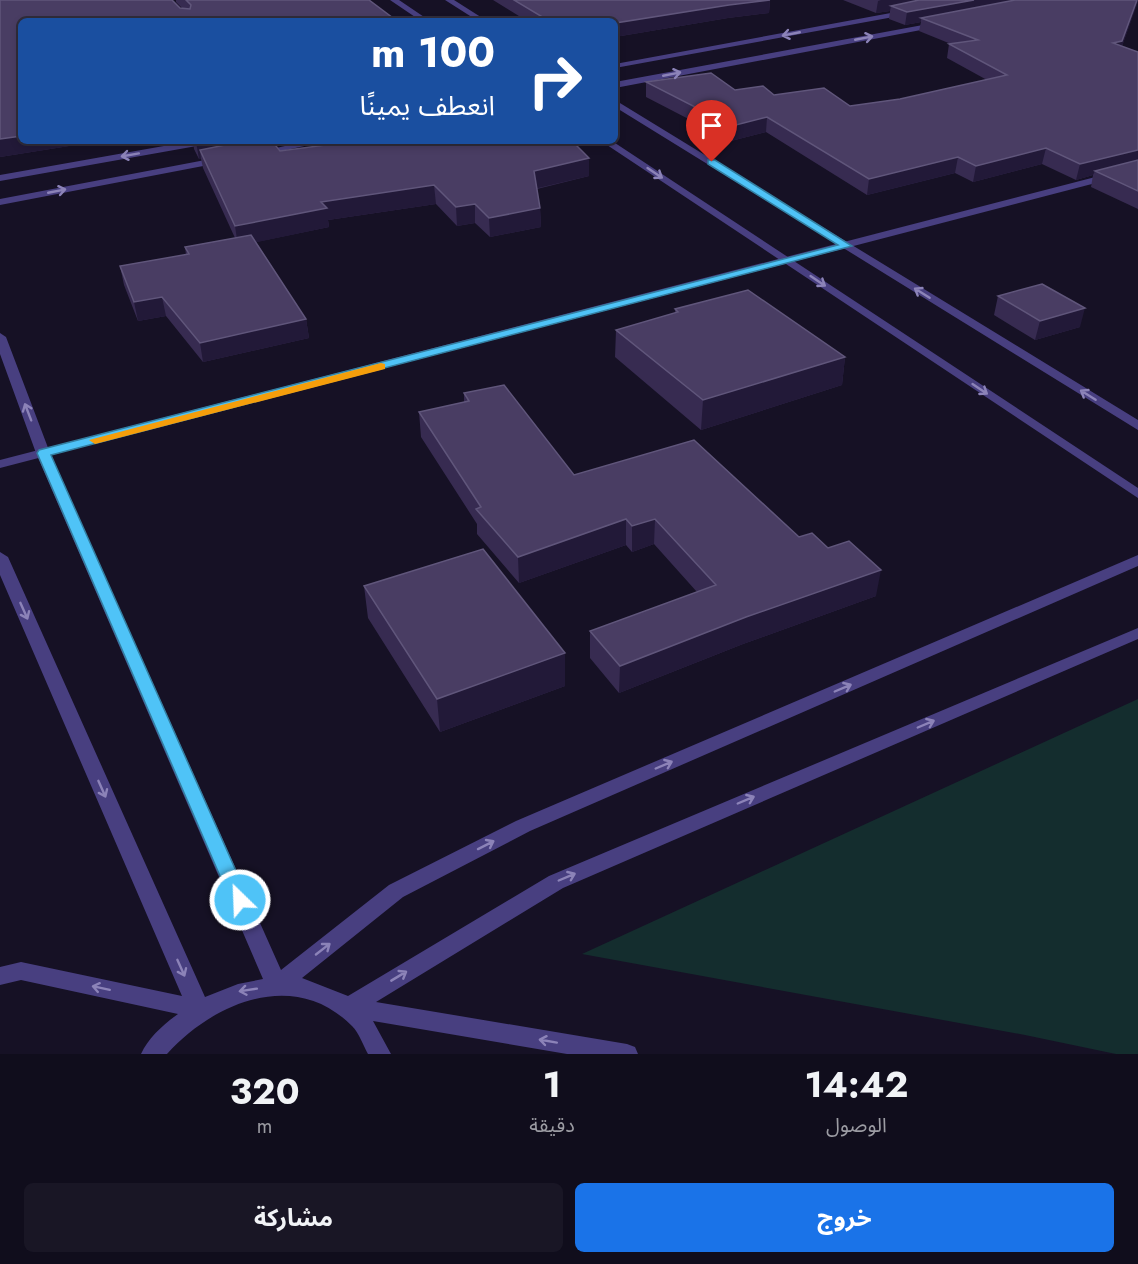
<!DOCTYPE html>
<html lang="ar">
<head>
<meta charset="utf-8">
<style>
  body { margin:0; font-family:Jost,"Noto Sans Arabic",sans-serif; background:#191625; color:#f1f3f6; direction:rtl; height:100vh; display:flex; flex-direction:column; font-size:22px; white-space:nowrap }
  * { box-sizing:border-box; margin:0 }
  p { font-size:20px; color:#9c9ca3 }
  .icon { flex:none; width:33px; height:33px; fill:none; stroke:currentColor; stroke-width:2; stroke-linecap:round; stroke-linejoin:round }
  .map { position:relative; height:1054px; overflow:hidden; direction:ltr }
  .details { display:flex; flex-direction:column; background:#100d1c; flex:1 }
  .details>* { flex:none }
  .guide { position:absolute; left:18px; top:18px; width:600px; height:126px; border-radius:9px; box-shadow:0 3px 9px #0003,0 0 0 2px #302d3b; direction:rtl; background:#1a4fa0; color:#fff; overflow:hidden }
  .pin { position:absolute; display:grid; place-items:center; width:51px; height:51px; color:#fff; margin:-62px -26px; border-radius:50% 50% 50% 0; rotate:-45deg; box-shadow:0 0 6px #0007 }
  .pin .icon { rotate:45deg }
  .me { position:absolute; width:66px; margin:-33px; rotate:336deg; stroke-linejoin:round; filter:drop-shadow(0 0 4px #0008) }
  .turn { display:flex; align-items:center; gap:21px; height:126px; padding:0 24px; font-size:27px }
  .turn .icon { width:78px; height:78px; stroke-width:2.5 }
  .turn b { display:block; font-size:42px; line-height:51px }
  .eta { display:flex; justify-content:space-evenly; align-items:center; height:102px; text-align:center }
  .eta b { font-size:36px; font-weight:700; line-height:42px }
  .action { display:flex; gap:12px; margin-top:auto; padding:12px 24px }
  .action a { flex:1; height:69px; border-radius:9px; background:#1a73e8; color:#fff; font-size:24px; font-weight:700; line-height:69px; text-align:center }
  .action a+a { background:#191625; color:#f1f3f6 }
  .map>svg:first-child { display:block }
  .green { fill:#142d2e }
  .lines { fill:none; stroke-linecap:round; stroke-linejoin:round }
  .minor { fill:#483f80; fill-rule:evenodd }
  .tertiary { fill:#483f80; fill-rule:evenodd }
  .wall { fill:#372b51 }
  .shaded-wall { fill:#221938 }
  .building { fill:#493d63; stroke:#60567b; stroke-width:1.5 }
  .oneway { stroke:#8c83b8 }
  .route { fill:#4fc3f7; stroke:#337fa1; stroke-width:1.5 }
  .slow { fill:#f59e0b }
</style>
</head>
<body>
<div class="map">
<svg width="1138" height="1054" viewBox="0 0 1138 1054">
  <rect width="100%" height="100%" fill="#161125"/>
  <path class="green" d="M 1138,699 L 1138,1054 L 1116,1054 L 1025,1035 L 582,954 Z"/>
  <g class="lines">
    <path class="minor" d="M 1138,166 L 1138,172 L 0,468 L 0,460 Z"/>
    <path class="tertiary" d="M 390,0 L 399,0 L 430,21 L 421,21 Z
      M 445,0 L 454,0 L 487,21 L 478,21 Z
      M 907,10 L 910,14 L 615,68 L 615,64 Z
      M 939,22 L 942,26 L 615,88 L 615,82 Z
      M 615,100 L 1138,420 L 1138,430 L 615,107 Z
      M 192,141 L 213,141 L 208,144 L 0,181 L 0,175 Z
      M 307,141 L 327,141 L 259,156 L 254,153 Z
      M 601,141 L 612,141 L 1138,488 L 1138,498 Z
      M 221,157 L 226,160 L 224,162 L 0,205 L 0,199 Z
      M 0,333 L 6,337 L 50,453 L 281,970 L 389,885 L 516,821 L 1138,555 L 1138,566 L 530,831 L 403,897 L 302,978 L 348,996 L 549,876 L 1138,628 L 1138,639 L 563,888 L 376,1002 L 627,1044 L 635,1047 L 638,1054 L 567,1054 L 373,1021 L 391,1054 L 368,1054 C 363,1045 359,1033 352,1026 C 295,968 214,1002 167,1054 L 141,1054 C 148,1038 164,1024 178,1014 L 21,980 L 0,985 L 0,967 L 21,962 L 182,996 L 0,575 L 0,552 L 8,557 L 205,997 L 238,984 L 263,979 L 36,453 L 0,354 Z"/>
  </g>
  <path class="wall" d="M 0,0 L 172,0 L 180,8 L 182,8 L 176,2 L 176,0 L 369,0 L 397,21 L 21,21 L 21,141 L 87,141 L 88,143 L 0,157 Z
    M 493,0 L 770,0 L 769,13 L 728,18 L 615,37 L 615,21 L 527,21 Z
    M 843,0 L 1138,0 L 1122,46 L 1138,52 L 1138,209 L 1091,187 L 1093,175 L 1076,180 L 1042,164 L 973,182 L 955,173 L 867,195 L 766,132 L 731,141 L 646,97 L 646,82 L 735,90 L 850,106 L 900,99 L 987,80 L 947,58 L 949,44 L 951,44 L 919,31 L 921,22 L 905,25 L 889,19 L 890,11 L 876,13 Z
    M 193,141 L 272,141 L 280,151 L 589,176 L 537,189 L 540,208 L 541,227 L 490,237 L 475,223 L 457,226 L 436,204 L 328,220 L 329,227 L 256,242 L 306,319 L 309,338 L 203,362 L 166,316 L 138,321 L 124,285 L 120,266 L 186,255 L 185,247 L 235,238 L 203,168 L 201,159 L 199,159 L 194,149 Z
    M 998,296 L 1080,327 L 1035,340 L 994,315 Z
    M 675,309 L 845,357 L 842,385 L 701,430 L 615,357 L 616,330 L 675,313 Z
    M 464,393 L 574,475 L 799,537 L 876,596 L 743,644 L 619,693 L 590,658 L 590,631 L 697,592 L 654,544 L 632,552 L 626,545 L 519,583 L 477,534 L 477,524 L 421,437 L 419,412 L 464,402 Z
    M 364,586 L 565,653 L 565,686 L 440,732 L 368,618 Z"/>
  <path class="shaded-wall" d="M 770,0 L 769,13 L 728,18 L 615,37 L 615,23 L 729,5 Z
    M 881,0 L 948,0 L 891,6 L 890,11 L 876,13 L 878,1 Z
    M 974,0 L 1021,0 L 921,18 L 921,22 L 905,25 L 907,12 Z
    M 1137,0 L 1138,0 L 1138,2 L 1119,55 L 1113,43 Z
    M 767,117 L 766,132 L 731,141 L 732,126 Z
    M 21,136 L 21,141 L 87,141 L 88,143 L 0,157 L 0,139 Z
    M 201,141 L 264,141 L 200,150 L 201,159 L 199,159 L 196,142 Z
    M 1046,148 L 1042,164 L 973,182 L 976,166 Z
    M 1138,150 L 1138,165 L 1095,171 L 1093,175 L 1076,180 L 1080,164 Z
    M 958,157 L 955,173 L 867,195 L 869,179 Z
    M 589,158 L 589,176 L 534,189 L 534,171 Z
    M 434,185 L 436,204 L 328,220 L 329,227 L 238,246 L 235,226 L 321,202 Z
    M 475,204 L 475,223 L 457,226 L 456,207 Z
    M 540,208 L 541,227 L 490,237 L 489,218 Z
    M 162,297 L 166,316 L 138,321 L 134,302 Z
    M 1085,308 L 1080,327 L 1035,340 L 1040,321 Z
    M 306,319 L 309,338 L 203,362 L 200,343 Z
    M 845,357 L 842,385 L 701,430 L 703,400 Z
    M 626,519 L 626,545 L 519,583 L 518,557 Z
    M 655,519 L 654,544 L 632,552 L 632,526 Z
    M 881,570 L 876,596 L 743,644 L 619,693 L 620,666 L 746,617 Z
    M 565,653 L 565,686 L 440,732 L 437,699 Z"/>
  <path class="building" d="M 0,0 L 172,0 L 180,8 L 190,9 L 191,5 L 186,0 L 369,0 L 397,21 L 21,21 L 21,136 L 0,139 Z
    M 514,0 L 770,0 L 729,5 L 615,23 L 615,21 L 549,21 Z
    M 919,0 L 974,0 L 907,12 L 891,6 Z
    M 1015,0 L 1137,0 L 1122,41 L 1113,43 L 1138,52 L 1138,150 L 1080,164 L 1046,148 L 976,166 L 958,157 L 869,179 L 767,117 L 732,126 L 646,82 L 711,73 L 735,90 L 763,86 L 774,95 L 824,88 L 850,106 L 900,99 L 1007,75 L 949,44 L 978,40 L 921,18 Z
    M 245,141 L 272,141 L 280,151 L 356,141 L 572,141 L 589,158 L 534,171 L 540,208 L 489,218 L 475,204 L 456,207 L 434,185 L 321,202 L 327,208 L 235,226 L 200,150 Z
    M 1138,160 L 1138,191 L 1095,171 Z
    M 251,235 L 306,319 L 200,343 L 162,297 L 134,302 L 120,266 L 189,254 L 185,247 Z
    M 1042,284 L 1085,308 L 1040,321 L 998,296 Z
    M 748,290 L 845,357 L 703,400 L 616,330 L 678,312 L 675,309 Z
    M 504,385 L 574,475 L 694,440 L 799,537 L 812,533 L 828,548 L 849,541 L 881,570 L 746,617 L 620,666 L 590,631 L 716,585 L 655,519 L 632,526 L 626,519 L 518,557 L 476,509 L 481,507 L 419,412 L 469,401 L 464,393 Z
    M 483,549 L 565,653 L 437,699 L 364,586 Z"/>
  <defs><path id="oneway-shaft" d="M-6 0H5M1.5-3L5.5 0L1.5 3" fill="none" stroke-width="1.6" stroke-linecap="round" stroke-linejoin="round" transform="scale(1.5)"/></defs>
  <g class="oneway">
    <use href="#oneway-shaft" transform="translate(791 34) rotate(169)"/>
    <use href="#oneway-shaft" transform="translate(864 38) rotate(-11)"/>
    <use href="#oneway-shaft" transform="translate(672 74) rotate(-11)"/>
    <use href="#oneway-shaft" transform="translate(130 155) rotate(170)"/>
    <use href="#oneway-shaft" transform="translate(655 173) rotate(34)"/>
    <use href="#oneway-shaft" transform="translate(57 191) rotate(-11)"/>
    <use href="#oneway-shaft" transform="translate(818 281) rotate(34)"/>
    <use href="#oneway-shaft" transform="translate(922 293) rotate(-148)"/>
    <use href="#oneway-shaft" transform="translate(980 389) rotate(34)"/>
    <use href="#oneway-shaft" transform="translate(1088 395) rotate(-148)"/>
    <use href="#oneway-shaft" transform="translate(28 412) rotate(-111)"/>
    <use href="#oneway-shaft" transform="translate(24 611) rotate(66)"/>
    <use href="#oneway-shaft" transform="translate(843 688) rotate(-23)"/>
    <use href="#oneway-shaft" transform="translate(926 724) rotate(-23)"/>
    <use href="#oneway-shaft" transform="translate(664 765) rotate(-23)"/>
    <use href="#oneway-shaft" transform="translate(102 789) rotate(66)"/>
    <use href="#oneway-shaft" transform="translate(746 800) rotate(-23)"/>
    <use href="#oneway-shaft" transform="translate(486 845) rotate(-27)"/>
    <use href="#oneway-shaft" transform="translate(567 877) rotate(-23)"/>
    <use href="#oneway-shaft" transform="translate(323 949) rotate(-38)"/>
    <use href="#oneway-shaft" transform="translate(181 968) rotate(66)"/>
    <use href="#oneway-shaft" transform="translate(399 976) rotate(-31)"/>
    <use href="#oneway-shaft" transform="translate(101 988) rotate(-168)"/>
    <use href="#oneway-shaft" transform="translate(248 990) rotate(171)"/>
    <use href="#oneway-shaft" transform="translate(548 1041) rotate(-170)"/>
  </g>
  <path class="route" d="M 708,160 L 715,160 L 852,246 L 51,455 L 249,900 L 246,906 L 240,908 L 233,906 L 37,453 L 39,450 L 838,245 L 708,164 Z"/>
  <path class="slow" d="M 381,363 L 385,364 L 385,369 L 95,444 L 89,440 Z"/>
</svg>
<div class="pin" style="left:712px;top:162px;background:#d93025"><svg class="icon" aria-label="arrive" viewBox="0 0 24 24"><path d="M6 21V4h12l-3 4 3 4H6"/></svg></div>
<svg class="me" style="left:240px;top:900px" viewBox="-20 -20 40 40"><circle r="17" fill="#4fc3f7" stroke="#fff" stroke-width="3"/><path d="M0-11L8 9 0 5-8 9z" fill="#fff"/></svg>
<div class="guide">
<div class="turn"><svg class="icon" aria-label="right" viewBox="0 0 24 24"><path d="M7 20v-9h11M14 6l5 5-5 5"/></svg><div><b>100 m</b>انعطف يمينًا</div></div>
</div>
</div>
<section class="details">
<div class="eta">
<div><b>14:42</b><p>الوصول</p></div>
<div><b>1</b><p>دقيقة</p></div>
<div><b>320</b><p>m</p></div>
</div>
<div class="action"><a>خروج</a><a>مشاركة</a></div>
</section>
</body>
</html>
